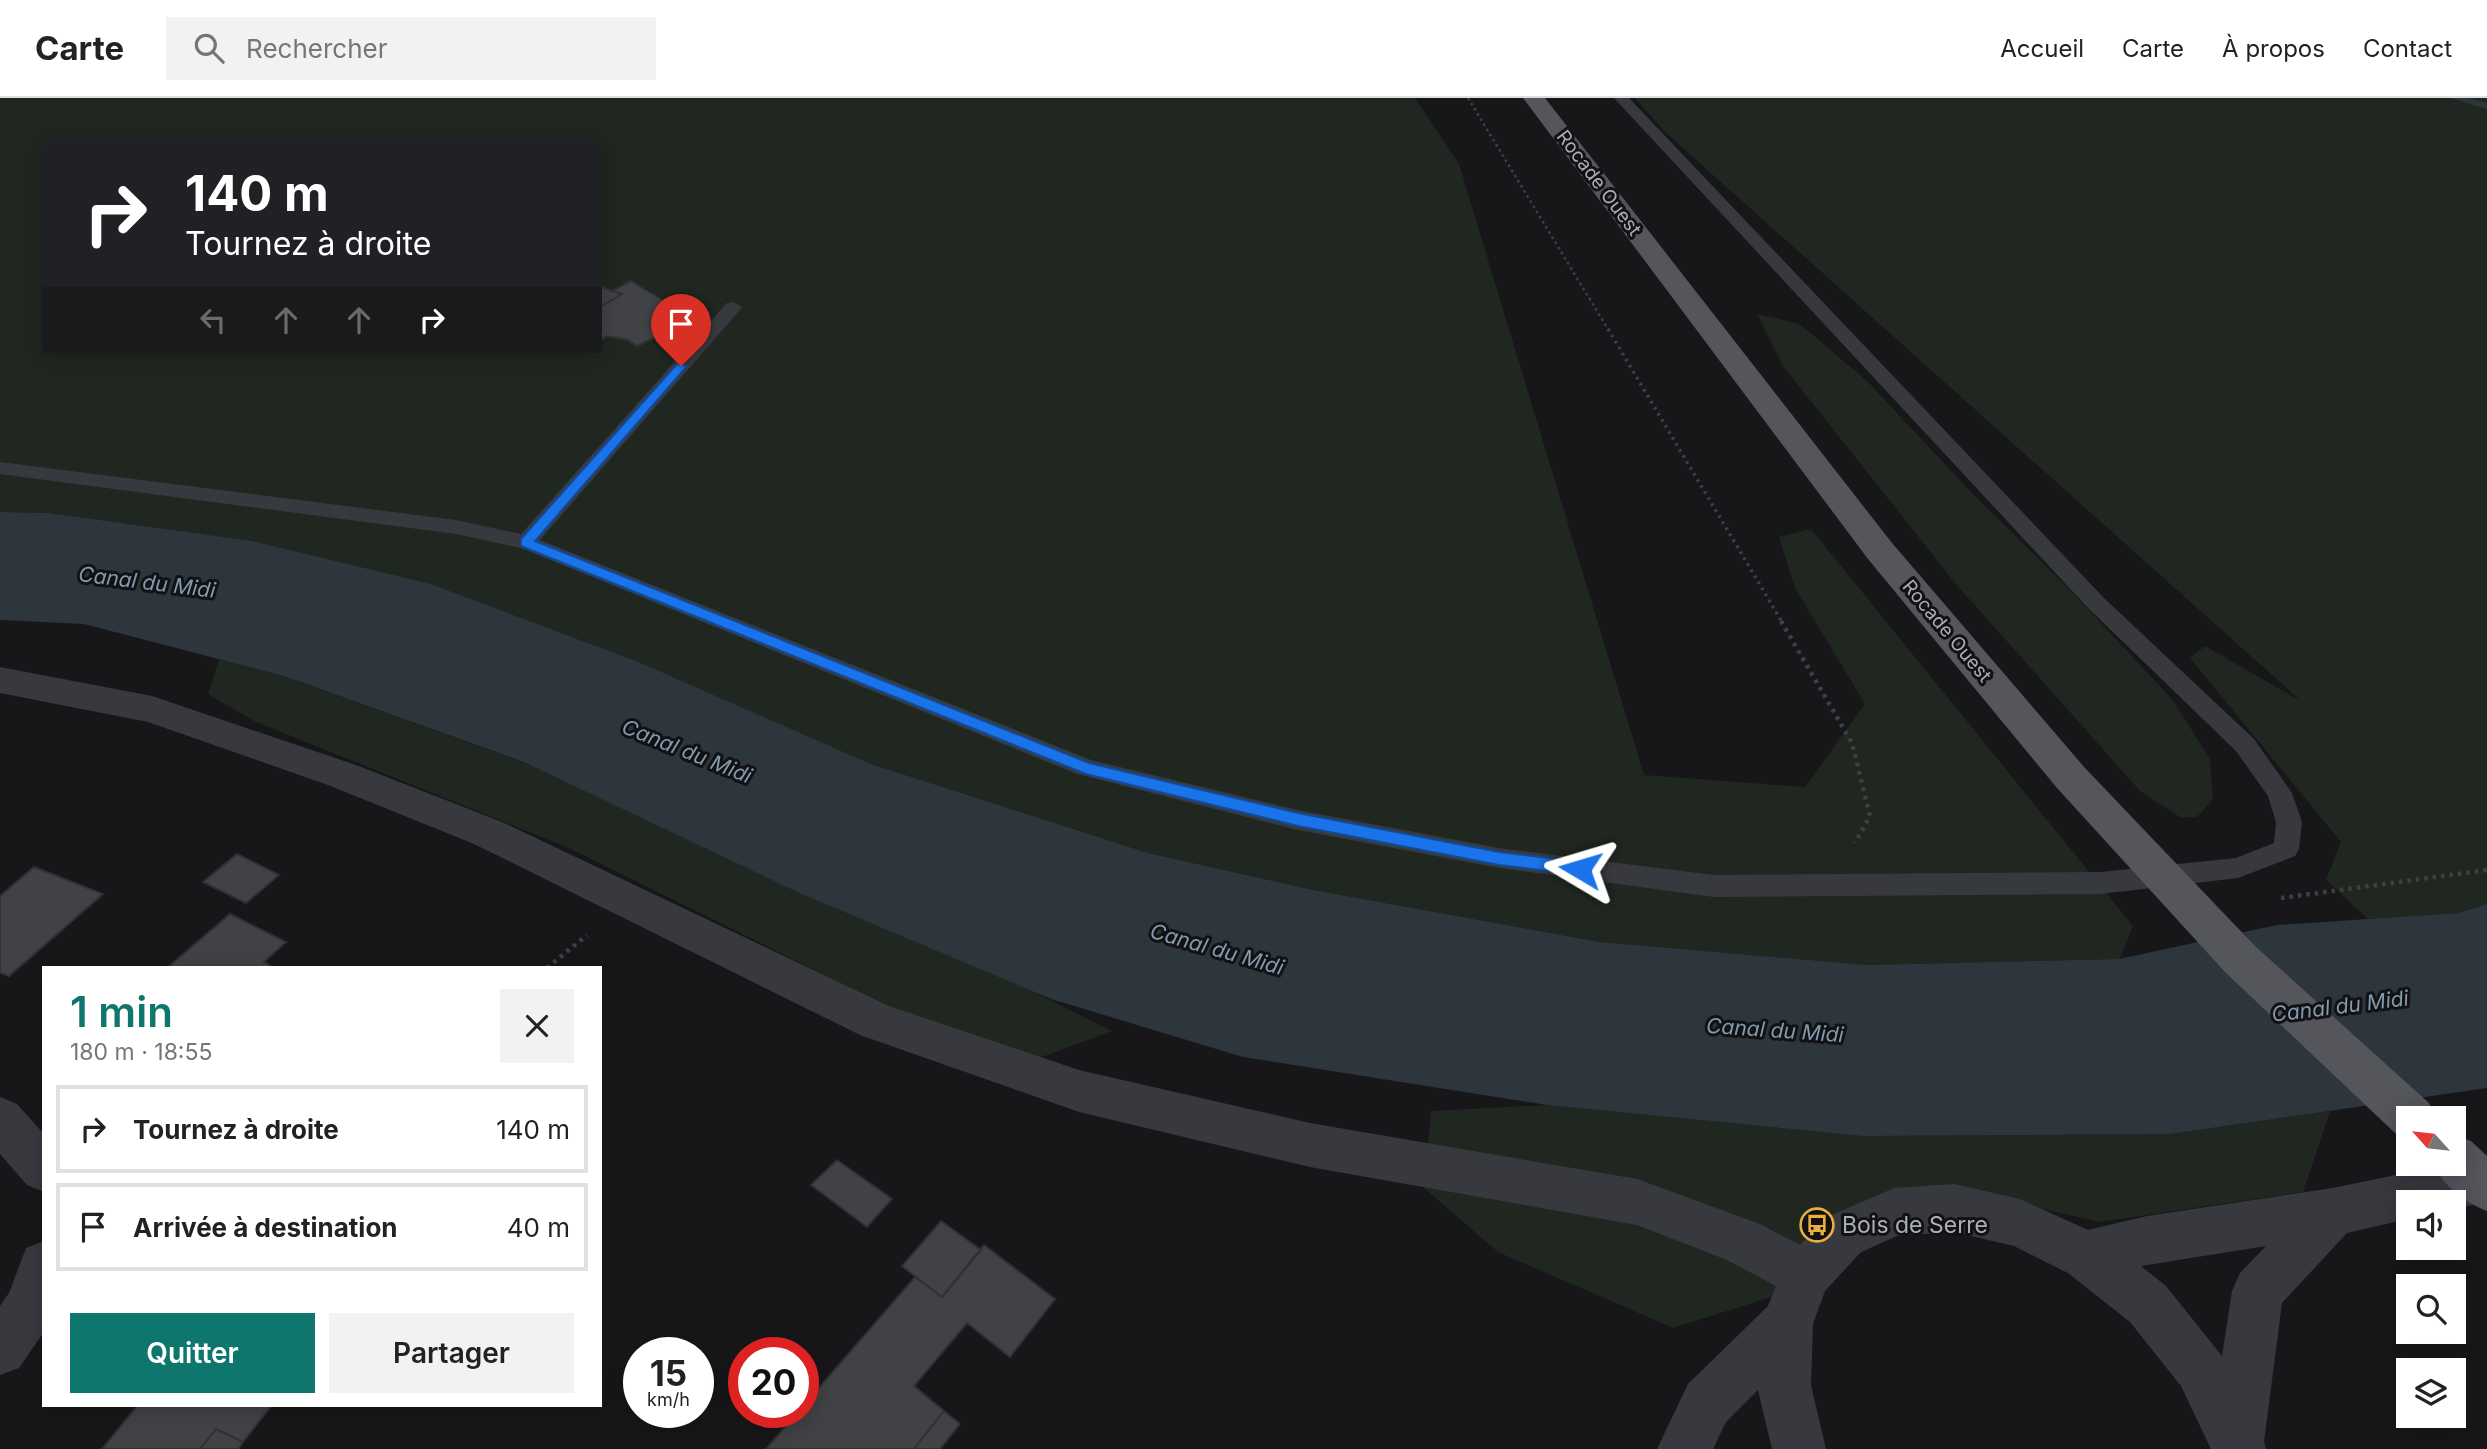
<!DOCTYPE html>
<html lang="fr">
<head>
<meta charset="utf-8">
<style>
  body { margin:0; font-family:Inter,sans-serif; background:#f2f2f2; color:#222; height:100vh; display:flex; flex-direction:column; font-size:26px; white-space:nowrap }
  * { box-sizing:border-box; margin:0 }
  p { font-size:23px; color:#767676 }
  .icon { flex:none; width:38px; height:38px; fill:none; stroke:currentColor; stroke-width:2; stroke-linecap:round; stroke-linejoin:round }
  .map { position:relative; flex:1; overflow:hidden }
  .side { position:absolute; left:42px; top:868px; width:560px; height:441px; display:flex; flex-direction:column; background:#fff; border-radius:0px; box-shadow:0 4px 18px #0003 }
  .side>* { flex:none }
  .top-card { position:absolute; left:42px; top:42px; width:560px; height:214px; border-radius:0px; box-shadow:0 4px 18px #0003; background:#202124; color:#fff; overflow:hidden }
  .needle { width:46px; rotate:297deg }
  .tools { position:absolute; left:2396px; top:1008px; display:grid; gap:14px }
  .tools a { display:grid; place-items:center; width:70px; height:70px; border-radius:0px; background:#fff; box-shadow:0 4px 18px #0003; font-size:35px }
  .speed { position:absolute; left:623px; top:1239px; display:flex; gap:14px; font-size:35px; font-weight:700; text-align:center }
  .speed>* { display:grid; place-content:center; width:91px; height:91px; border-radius:50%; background:#fff; box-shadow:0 4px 18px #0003; line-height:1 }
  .speed small { font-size:18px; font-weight:400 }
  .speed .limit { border:10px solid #d22; background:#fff; color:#111 }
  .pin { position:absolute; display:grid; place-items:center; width:60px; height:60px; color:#fff; margin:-72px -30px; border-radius:50% 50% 50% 0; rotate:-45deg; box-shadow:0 0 7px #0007 }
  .pin .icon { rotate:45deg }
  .me { position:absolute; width:77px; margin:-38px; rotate:277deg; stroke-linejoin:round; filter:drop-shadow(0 0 5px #0008) }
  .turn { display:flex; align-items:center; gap:24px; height:147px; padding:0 28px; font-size:32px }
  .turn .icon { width:91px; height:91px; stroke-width:2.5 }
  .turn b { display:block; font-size:49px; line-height:60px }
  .lanes { display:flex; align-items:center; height:66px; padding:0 28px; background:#0003; justify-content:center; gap:35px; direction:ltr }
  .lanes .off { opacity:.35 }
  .round { display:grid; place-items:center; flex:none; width:74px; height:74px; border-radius:0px; background:#f2f2f2 }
  .head { display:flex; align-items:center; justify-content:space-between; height:119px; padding:0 28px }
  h1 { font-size:42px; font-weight:600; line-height:52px; color:#0f766e }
  .action { display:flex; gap:14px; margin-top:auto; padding:14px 28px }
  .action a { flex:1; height:80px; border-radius:0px; background:#0f766e; color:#fff; font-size:28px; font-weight:600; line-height:80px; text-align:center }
  .action a+a { background:#f2f2f2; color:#222 }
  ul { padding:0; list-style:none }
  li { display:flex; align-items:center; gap:21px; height:88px; margin:0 14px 10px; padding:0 14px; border:4px solid #e0e0e0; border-radius:0px }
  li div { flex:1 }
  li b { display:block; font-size:26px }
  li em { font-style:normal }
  header { display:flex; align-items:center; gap:42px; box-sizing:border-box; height:98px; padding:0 35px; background:#fff; border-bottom:2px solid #e0e0e0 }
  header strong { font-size:33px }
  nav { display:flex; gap:38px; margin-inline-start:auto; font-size:24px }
  .search { width:490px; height:63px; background:#f2f2f2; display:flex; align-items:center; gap:18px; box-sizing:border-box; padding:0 24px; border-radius:0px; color:#767676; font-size:26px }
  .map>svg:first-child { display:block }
  .green { fill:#1f2720; fill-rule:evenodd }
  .water { fill:#2d363c }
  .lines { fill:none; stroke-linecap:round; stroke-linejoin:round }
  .stream { fill:#2d363c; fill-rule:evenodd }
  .building { fill:#414246; stroke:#313135; stroke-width:2 }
  .path-far2 { stroke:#3e4045; stroke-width:2.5; stroke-dasharray:2.5 3.5; stroke-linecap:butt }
  .path-far1 { stroke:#3e4045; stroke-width:3.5; stroke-dasharray:2.5 4.5; stroke-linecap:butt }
  .path { stroke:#3e4045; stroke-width:4.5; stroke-dasharray:3.5 5; stroke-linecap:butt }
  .service { fill:#38393e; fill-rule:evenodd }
  .minor { fill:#38393e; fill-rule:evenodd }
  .primary { fill:#54565c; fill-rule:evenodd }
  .route { fill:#1a73e8; stroke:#114b97; stroke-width:2 }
  .labels { text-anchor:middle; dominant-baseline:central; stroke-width:6; stroke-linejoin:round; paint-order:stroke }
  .street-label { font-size:19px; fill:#aaaeb8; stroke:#121214 }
  .water-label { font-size:21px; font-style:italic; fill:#829bb1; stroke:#121214 }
  .near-poi-label { font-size:23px; fill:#aaaeb8; stroke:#121214; text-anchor:start }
</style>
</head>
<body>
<header>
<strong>Carte</strong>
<div class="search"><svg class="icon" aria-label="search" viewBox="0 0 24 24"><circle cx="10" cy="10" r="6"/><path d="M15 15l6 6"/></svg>Rechercher</div>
<nav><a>Accueil</a><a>Carte</a><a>À propos</a><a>Contact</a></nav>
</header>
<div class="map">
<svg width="2487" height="1351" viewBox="0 0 2487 1351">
  <rect width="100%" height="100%" fill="#171719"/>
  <path class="green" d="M 0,0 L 1415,0 L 1459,66 L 1644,677 L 1805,689 L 1865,606 L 1795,490 L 1779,439 L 1811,431 L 2133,828 L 2120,861 L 1868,867 L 1600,844 L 1313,792 L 1148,755 L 871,666 L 641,565 L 431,486 L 242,442 L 49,415 L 0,414 ZM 44,44 L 600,44 L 600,254 L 44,254 Z
    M 1635,0 L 2487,0 L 2487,806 L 2458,815 L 2368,821 L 2326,782 L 2341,744 L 2190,560 L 2205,548 L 2301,603 L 1665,34 Z
    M 1757,216 L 1800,226 L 1868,284 L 1973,396 L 2067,489 L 2172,601 L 2210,661 L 2213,701 L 2197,719 L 2180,719 L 2140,693 L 1955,485 L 1783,268 Z
    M 219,561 L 284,578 L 539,670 L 799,795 L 1022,888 L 1112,933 L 1012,970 L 571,751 L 254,623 L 208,596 Z
    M 1547,1007 L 1863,1038 L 2170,1036 L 2330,1013 L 2303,1094 L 2099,1124 L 1991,1099 L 1895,1137 L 1784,1195 L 1673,1230 L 1498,1154 L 1424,1090 L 1431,1013 Z"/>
  <path class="water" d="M 0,414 L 49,415 L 252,443 L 431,486 L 641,565 L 871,666 L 1148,755 L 1313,792 L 1600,844 L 1868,867 L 2119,861 L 2277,827 L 2458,815 L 2487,806 L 2487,990 L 2170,1036 L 1863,1038 L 1547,1007 L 1243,959 L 1051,901 L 799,795 L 524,664 L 284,578 L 84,526 L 0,522 Z"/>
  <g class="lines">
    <path class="stream" d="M 2451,0 L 2468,0 L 2487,5 L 2487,11 Z"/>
  </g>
  <path class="building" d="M 631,183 L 694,221 L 637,248 L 628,242 L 607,238 L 600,243 L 600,209 L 622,196 L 612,193 Z
    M 600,188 L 612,193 L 622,196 L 600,209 Z
    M 237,756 L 279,777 L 246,805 L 203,784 Z
    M 34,769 L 103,796 L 9,878 L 0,875 L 0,798 Z
    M 230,816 L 286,844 L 264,864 L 274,870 L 167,870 Z
    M 837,1062 L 892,1101 L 867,1129 L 811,1087 Z
    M 941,1123 L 981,1152 L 942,1199 L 902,1168 Z
    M 984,1147 L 1055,1201 L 1010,1259 L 967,1225 L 914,1288 L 944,1313 L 914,1351 L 766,1351 L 798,1314 L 803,1314 L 803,1308 L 915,1179 L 942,1199 Z
    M 138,1307 L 272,1307 L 243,1344 L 216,1331 L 200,1351 L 102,1351 Z
    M 944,1313 L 960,1326 L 940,1351 L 914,1351 Z
    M 216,1331 L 243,1344 L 238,1351 L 200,1351 Z"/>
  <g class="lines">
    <path class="path-far2" d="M 1468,0 L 1609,233"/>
    <path class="path-far1" d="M 1608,231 L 1782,524"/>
    <path class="path" d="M 1781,523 L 1852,645 L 1870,718 L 1855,745
      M 2281,800 L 2487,772
      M 547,870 L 587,837"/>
    <path class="service" d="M 1614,0 L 1629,0 L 2104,500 L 2254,641 L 2292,695 L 2302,724 L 2299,751 L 2295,758 L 2238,780 L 2100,796 L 1714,799 L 1499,770 L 1298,732 L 1077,676 L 521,450 L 456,436 L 0,376 L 0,364 L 456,422 L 521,436 L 727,205 L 733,204 L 742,209 L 739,213 L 540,442 L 1091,662 L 1298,712 L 1499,750 L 1714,777 L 2100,774 L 2236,760 L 2274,745 L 2276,724 L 2268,698 L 2236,653 L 2088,510 Z"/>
    <path class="minor" d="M 0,569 L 152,598 L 356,667 L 502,724 L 889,908 L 1079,972 L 1310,1025 L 1637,1081 L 1760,1126 L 1800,1147 L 1825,1120 L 1894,1090 L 1954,1086 L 2020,1101 L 2088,1132 L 2147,1118 L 2333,1090 L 2487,1058 L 2487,1104 L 2454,1111 L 2454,1104 L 2408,1104 L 2408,1121 L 2347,1135 L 2282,1205 L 2264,1344 L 2266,1351 L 2211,1351 L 2181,1288 L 2130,1224 L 2068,1175 L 2014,1148 L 1954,1134 L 1897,1138 L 1861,1154 L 1825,1193 L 1813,1226 L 1811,1287 L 1826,1351 L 1772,1351 L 1758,1292 L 1726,1324 L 1713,1351 L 1657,1351 L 1688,1286 L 1768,1208 L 1776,1188 L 1727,1162 L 1637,1127 L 1310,1069 L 1079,1014 L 860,937 L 474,746 L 328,687 L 148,624 L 0,595 ZM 2266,1148 L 2240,1175 L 2232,1193 L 2222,1258 L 2166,1188 L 2141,1168 Z
      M 0,999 L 17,1006 L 44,1036 L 44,1094 L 27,1087 L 0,1056 Z
      M 44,1143 L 44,1234 L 19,1270 L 0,1277 L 0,1208 L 9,1195 L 26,1150 Z"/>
    <path class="primary" d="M 1523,0 L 1545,0 L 1892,445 L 2085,670 L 2255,848 L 2429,1005 L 2435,1020 L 2408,1020 L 2408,1040 L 2395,1035 L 2225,874 L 2057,690 L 1868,461 Z
      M 2454,1037 L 2471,1043 L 2487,1058 L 2487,1113 C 2466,1105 2442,1087 2433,1066 L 2454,1066 Z"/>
  </g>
  <path class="route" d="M 677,266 L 687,268 L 535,443 L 1089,665 L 1298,715 L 1499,754 L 1580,764 L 1586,766 L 1588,771 L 1586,775 L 1580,777 L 1499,767 L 1298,728 L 1086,676 L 521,448 L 521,441 Z"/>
  <defs>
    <symbol id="bus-ring" viewBox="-11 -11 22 22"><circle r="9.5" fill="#121214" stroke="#eab03e" stroke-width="1.5"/><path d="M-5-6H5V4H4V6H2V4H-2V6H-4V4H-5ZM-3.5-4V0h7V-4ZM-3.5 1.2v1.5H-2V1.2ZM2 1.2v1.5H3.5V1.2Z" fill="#eab03e"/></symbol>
  </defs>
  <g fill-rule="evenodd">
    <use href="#bus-ring" x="1798" y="1108" width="38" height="38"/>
  </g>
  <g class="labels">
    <g class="street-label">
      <text transform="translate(1599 85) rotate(53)">Rocade Ouest</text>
      <text transform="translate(1947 533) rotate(50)">Rocade Ouest</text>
    </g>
    <g class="water-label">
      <text transform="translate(147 484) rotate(7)">Canal du Midi</text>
      <text transform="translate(687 653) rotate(22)">Canal du Midi</text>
      <text transform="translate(1217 851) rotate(16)">Canal du Midi</text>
      <text transform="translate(2340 908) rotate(-7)">Canal du Midi</text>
      <text transform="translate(1775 932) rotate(4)">Canal du Midi</text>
    </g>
    <g class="near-poi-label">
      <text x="1842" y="1127">Bois de Serre</text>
    </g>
  </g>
</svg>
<div class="tools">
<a><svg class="needle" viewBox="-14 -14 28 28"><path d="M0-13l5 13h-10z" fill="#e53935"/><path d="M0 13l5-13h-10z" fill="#767676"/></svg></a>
<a><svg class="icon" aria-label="sound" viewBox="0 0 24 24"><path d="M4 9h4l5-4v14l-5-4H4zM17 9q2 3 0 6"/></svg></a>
<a><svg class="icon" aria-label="search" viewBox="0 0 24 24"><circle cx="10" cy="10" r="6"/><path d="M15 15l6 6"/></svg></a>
<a><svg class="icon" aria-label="layers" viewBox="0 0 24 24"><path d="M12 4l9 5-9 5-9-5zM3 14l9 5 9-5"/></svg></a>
</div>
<div class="speed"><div>15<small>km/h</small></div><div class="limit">20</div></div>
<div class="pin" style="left:681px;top:268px;background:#d93025"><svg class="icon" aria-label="arrive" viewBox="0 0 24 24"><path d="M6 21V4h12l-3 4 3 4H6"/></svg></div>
<svg class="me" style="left:1580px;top:771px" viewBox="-20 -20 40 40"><path d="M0-17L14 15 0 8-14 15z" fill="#1a73e8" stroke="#fff" stroke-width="4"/></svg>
<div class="top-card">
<div class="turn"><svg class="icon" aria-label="right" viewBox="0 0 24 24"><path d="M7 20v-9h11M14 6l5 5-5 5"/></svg><div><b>140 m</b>Tournez à droite</div></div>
<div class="lanes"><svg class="icon off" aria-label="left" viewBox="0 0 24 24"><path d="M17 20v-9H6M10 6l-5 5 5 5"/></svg><svg class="icon off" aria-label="ahead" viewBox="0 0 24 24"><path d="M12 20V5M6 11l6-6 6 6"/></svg><svg class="icon off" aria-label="ahead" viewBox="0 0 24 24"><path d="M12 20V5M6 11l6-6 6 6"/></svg><svg class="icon" aria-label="right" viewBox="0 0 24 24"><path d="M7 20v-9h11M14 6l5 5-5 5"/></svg></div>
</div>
<section class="side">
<div class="head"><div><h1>1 min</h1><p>180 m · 18:55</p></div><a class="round"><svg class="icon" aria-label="close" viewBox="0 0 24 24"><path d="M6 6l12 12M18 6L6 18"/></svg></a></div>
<ul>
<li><svg class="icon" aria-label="right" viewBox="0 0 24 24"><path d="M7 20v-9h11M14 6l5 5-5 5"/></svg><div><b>Tournez à droite</b></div><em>140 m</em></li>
<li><svg class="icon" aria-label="arrive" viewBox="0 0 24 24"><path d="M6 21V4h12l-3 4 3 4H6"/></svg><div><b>Arrivée à destination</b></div><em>40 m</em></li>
</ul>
<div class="action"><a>Quitter</a><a>Partager</a></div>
</section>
</div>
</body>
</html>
